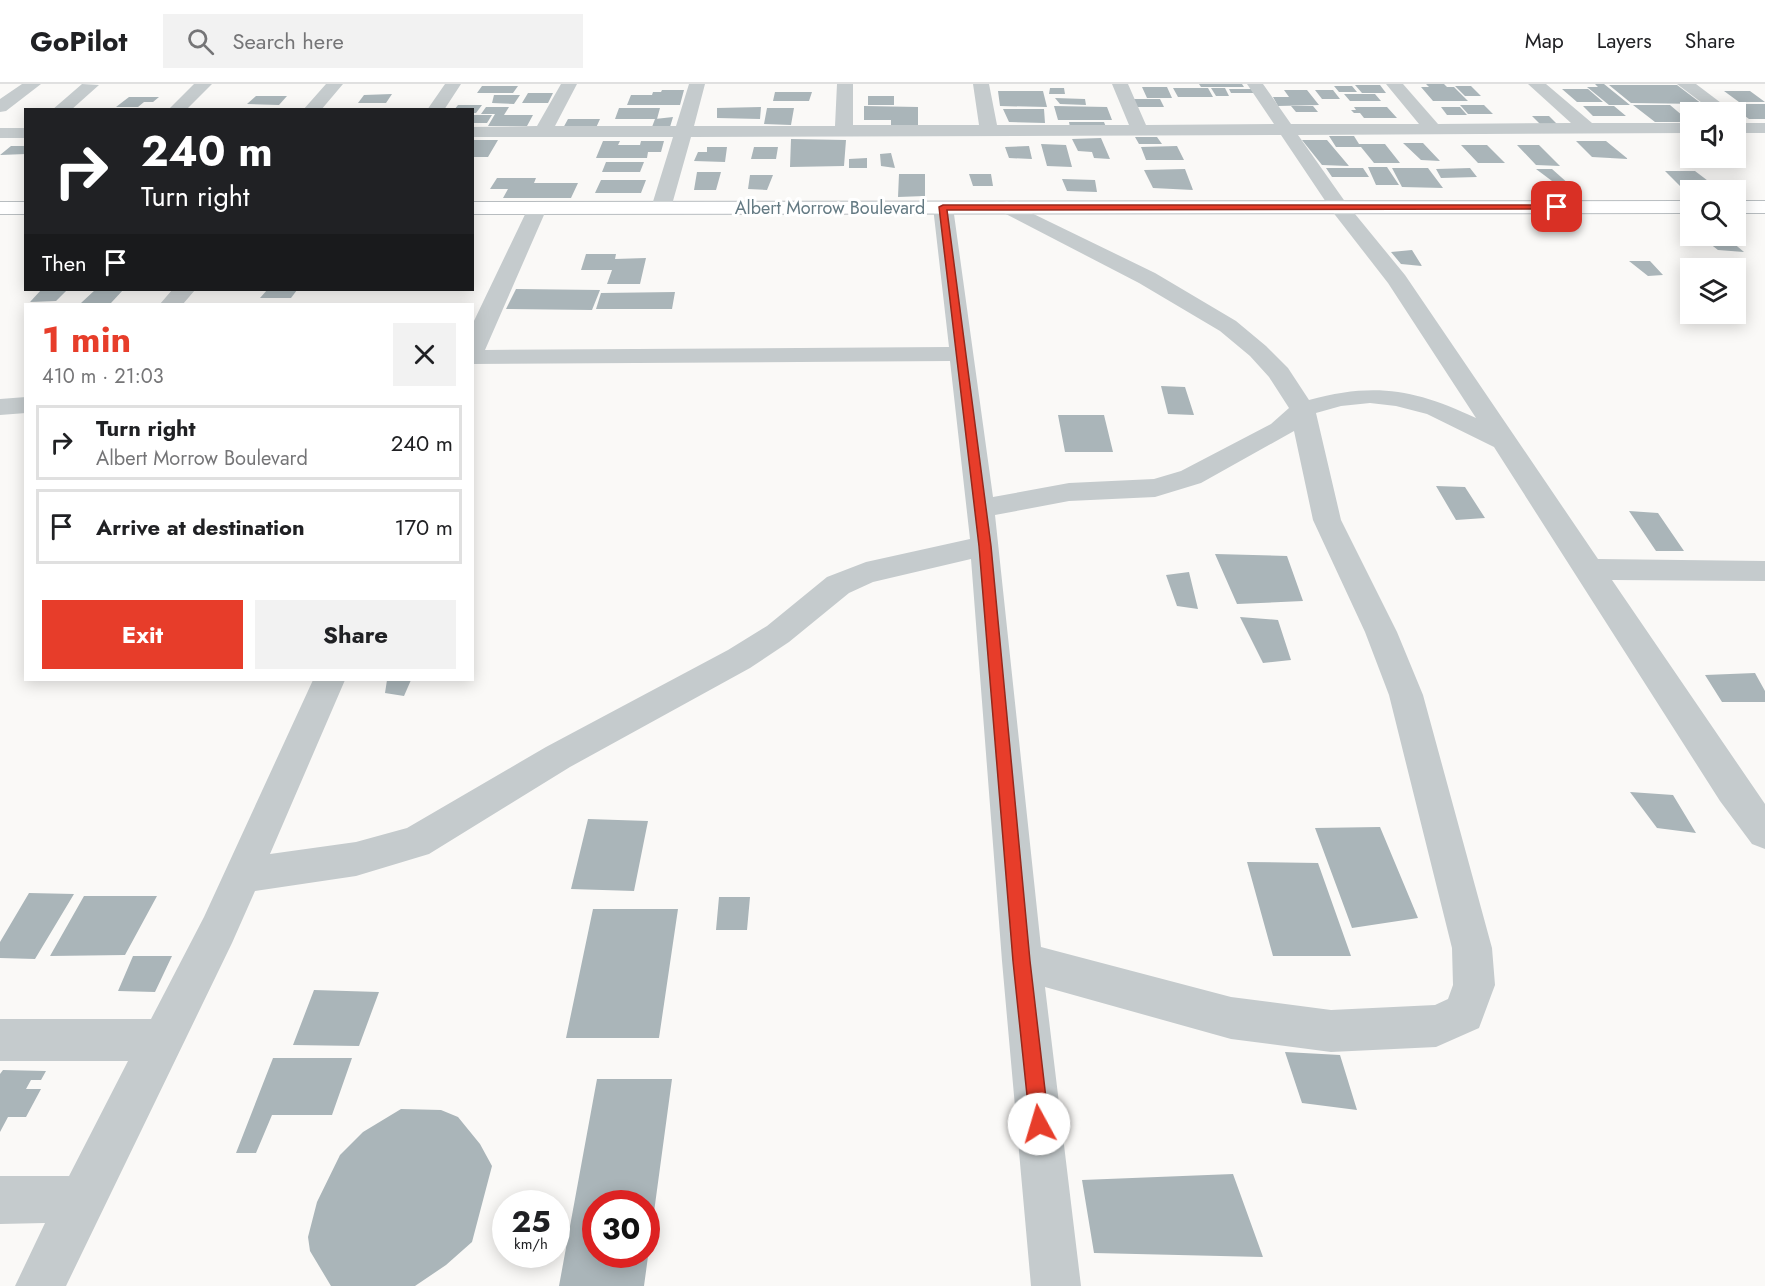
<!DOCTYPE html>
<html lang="en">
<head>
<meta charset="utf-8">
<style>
  body { margin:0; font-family:Jost,sans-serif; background:#f2f2f2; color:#202124; height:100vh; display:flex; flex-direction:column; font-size:22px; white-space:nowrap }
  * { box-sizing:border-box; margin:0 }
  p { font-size:20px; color:#757577 }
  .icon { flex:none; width:33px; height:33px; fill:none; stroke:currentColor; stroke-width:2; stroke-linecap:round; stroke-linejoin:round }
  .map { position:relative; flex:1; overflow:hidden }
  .drawer { position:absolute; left:24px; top:219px; width:450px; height:378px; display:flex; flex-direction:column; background:#fff; border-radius:0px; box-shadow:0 3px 15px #0003 }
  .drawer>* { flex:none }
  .top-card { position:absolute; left:24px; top:24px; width:450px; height:183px; border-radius:0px; box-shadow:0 3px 15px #0003; background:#202124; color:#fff; overflow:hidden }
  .fabs { position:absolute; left:1680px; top:18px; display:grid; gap:12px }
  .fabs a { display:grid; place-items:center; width:66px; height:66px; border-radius:0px; background:#fff; box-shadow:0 3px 15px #0003; font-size:30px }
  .speed { position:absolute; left:492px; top:1106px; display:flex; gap:12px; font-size:30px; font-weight:700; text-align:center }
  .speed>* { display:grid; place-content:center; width:78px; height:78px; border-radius:50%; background:#fff; box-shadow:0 3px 15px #0003; line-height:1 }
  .speed small { font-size:15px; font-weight:400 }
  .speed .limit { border:9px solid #d22; background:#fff; color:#111 }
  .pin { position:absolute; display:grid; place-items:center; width:51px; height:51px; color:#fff; margin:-26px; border-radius:12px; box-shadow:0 3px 9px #0006 }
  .me { position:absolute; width:66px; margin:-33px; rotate:354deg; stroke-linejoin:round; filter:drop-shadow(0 0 4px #0008) }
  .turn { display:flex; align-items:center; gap:21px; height:126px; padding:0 18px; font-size:27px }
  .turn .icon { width:78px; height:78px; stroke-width:2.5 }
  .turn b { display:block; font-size:42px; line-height:51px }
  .then { display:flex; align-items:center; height:57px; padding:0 18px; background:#0003; gap:12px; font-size:22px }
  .round { display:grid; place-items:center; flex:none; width:63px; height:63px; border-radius:0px; background:#f2f2f2 }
  .head { display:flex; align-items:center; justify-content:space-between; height:102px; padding:0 18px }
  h1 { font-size:36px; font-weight:700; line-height:45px; color:#e73d2a }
  .primary-button { display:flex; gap:12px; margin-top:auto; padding:12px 18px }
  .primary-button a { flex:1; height:69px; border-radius:0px; background:#e73d2a; color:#fff; font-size:24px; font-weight:700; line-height:69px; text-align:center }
  .primary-button a+a { background:#f2f2f2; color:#202124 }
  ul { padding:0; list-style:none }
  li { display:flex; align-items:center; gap:18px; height:75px; margin:0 12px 9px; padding:0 6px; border:3px solid #e0e0e0; border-radius:0px }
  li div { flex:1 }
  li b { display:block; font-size:22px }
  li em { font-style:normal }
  header { display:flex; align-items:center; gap:36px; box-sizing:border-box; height:84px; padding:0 30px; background:#fff; border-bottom:2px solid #e0e0e0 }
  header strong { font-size:28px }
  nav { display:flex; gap:33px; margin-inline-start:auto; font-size:21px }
  .search { width:420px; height:54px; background:#f2f2f2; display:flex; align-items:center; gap:15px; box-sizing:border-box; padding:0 21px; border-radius:0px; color:#757577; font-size:22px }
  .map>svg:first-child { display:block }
  .building { fill:#aab5b9; fill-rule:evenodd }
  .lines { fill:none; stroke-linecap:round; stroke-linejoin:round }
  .trunk-casing { stroke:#b8bdc0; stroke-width:2 }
  .minor { fill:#c5cbcd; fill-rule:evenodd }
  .trunk { fill:#fff; fill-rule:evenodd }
  .route { fill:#e73d2a; stroke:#96281b; stroke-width:1.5 }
  .labels { text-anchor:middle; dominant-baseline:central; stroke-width:6; stroke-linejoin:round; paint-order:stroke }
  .far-street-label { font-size:18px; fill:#647a83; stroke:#fff }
</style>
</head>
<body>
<header>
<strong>GoPilot</strong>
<div class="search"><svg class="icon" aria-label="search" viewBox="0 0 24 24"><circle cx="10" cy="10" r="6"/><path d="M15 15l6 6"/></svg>Search here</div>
<nav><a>Map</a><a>Layers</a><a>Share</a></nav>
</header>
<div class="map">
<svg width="1765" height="1202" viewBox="0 0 1765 1202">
  <rect width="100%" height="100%" fill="#faf9f7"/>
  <path class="building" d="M 1199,0 L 1242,0 L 1244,3 L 1201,3 Z
    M 1426,0 L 1444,0 L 1447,3 L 1454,3 L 1468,17 L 1433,17 L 1421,3 L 1429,3 Z
    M 1595,0 L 1604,0 L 1630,21 L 1609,21 L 1587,3 L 1598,3 Z
    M 1355,1 L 1380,1 L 1386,9 L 1362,9 Z
    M 1609,1 L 1677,1 L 1702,20 L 1631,19 Z
    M 482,2 L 518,2 L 513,9 L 477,9 Z
    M 1334,2 L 1352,2 L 1357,8 L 1339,8 Z
    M 1455,2 L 1471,2 L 1481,12 L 1465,12 Z
    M 1142,3 L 1167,3 L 1172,14 L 1147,14 Z
    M 1050,4 L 1064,4 L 1065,10 L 1049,10 Z
    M 1173,4 L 1208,4 L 1213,13 L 1178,13 Z
    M 1211,4 L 1225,4 L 1229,12 L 1216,12 Z
    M 1229,5 L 1251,5 L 1254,9 L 1231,9 Z
    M 1562,5 L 1588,5 L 1603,18 L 1577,18 Z
    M 662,6 L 684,6 L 680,21 L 627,21 L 631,11 L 652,11 L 653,8 L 661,8 Z
    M 1284,6 L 1307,6 L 1319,21 L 1278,22 L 1273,13 L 1289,13 Z
    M 1315,6 L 1333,6 L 1340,15 L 1322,15 Z
    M 998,7 L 1043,7 L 1047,23 L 1000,22 Z
    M 1724,7 L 1750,7 L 1765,18 L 1739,18 Z
    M 775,8 L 812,8 L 809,17 L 773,17 Z
    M 528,9 L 553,9 L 548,19 L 522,19 Z
    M 392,10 L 386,19 L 358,19 L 364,11 Z
    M 1344,10 L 1375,10 L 1381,17 L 1350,17 Z
    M 494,11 L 520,11 L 514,20 L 492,19 Z
    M 256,12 L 287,12 L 279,21 L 247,20 Z
    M 868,12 L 894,12 L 894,21 L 868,21 Z
    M 129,13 L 159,13 L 153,18 L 144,18 L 138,23 L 116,23 Z
    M 1055,14 L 1085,15 L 1086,21 L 1060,20 Z
    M 1132,15 L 1160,15 L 1164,23 L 1135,23 Z
    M 1728,20 L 1765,20 L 1765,35 L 1749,35 Z
    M 458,21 L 482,21 L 476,29 L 472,29 L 472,26 L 454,26 Z
    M 1460,21 L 1484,21 L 1493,30 L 1468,30 Z
    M 1633,21 L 1670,21 L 1690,38 L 1655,38 Z
    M 864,22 L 918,23 L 918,43 L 891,43 L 891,36 L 864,36 Z
    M 1054,22 L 1107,23 L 1112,36 L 1058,36 Z
    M 1291,22 L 1313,22 L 1318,28 L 1296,28 Z
    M 1583,22 L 1614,22 L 1626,32 L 1593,32 Z
    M 486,23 L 509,23 L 504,31 L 533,31 L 527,42 L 488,42 L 495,30 L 481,30 Z
    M 761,23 L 760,35 L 717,34 L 717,24 Z
    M 1354,23 L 1387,23 L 1397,34 L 1364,34 L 1360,29 L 1354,29 L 1351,26 L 1356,26 Z
    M 1441,23 L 1460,23 L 1467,31 L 1447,31 Z
    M 619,24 L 660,24 L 657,35 L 615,35 Z
    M 767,24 L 794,24 L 791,41 L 764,40 Z
    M 1003,25 L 1044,25 L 1045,39 L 1009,38 Z
    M 472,31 L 492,31 L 487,39 L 472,39 Z
    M 1532,32 L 1549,32 L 1557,40 L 1540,40 Z
    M 673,33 L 670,43 L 652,43 L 655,35 Z
    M 568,35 L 600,35 L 595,46 L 562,46 Z
    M 1069,38 L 1104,38 L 1106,43 L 1070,43 Z
    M 1329,52 L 1354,52 L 1359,60 L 1385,60 L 1400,79 L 1374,79 L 1361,63 L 1336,63 Z
    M 1135,53 L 1157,53 L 1162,60 L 1139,60 Z
    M 1101,54 L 1110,75 L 1094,74 L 1092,68 L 1078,67 L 1072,55 Z
    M 791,55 L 846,56 L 844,82 L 790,83 Z
    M 472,56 L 498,56 L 488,73 L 472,73 Z
    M 1302,56 L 1327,56 L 1349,82 L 1322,81 Z
    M 603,57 L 620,57 L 618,61 L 640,61 L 641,57 L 664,57 L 661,68 L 648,68 L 647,74 L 596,74 Z
    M 1576,57 L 1606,57 L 1628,75 L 1592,73 Z
    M 1403,59 L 1423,59 L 1440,77 L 1421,76 Z
    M 1041,60 L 1066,61 L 1072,83 L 1047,82 Z
    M 1461,61 L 1487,61 L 1505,79 L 1478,79 Z
    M 1517,61 L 1539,61 L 1560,82 L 1536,81 Z
    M 11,62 L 26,62 L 26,70 L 0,71 Z
    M 1029,62 L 1032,75 L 1009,74 L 1005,63 Z
    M 1177,62 L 1184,76 L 1146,76 L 1141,63 Z
    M 707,63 L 727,63 L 725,78 L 694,77 L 698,68 L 707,68 Z
    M 754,63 L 778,63 L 776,75 L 751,75 Z
    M 891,69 L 895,84 L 881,82 L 880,70 Z
    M 867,74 L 867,84 L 849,84 L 849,75 Z
    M 606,78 L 644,78 L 640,88 L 602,88 Z
    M 1368,83 L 1387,83 L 1399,101 L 1376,101 Z
    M 1326,84 L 1363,84 L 1369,93 L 1332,93 Z
    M 1392,84 L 1428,84 L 1443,104 L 1402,103 Z
    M 1470,84 L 1477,93 L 1441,94 L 1436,85 Z
    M 1185,85 L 1193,106 L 1153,104 L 1144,86 Z
    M 1536,85 L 1552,85 L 1570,101 L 1556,100 Z
    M 1665,87 L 1695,87 L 1716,103 L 1681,103 Z
    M 697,88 L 721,88 L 716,106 L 694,106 Z
    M 899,90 L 925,90 L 925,112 L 898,113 Z
    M 969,90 L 991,90 L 993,102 L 973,102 Z
    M 750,91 L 773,91 L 767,106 L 748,105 Z
    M 497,94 L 536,94 L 534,99 L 578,99 L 571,114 L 503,114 L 508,105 L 490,105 Z
    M 1062,95 L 1095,96 L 1097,108 L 1067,107 Z
    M 601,96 L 646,96 L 641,109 L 595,109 Z
    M 1700,152 L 1725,152 L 1744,168 L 1718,166 Z
    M 1412,166 L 1422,182 L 1401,180 L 1391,168 Z
    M 586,170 L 616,170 L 615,175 L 646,174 L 640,200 L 607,200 L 612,186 L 581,186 Z
    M 1629,177 L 1650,177 L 1663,191 L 1648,192 Z
    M 516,205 L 600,206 L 592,226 L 506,225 Z
    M 41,206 L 67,206 L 56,217 L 30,218 Z
    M 95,206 L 123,206 L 111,219 L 81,219 Z
    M 267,206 L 297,206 L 291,214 L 260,214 Z
    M 675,208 L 672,225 L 596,225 L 601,209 Z
    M 1161,302 L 1185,303 L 1194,331 L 1168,330 Z
    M 1058,331 L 1104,331 L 1113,368 L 1065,368 Z
    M 1436,402 L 1465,403 L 1485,434 L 1456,436 Z
    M 1629,427 L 1658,429 L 1684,467 L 1656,467 Z
    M 1215,470 L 1287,472 L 1303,517 L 1237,520 Z
    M 1189,488 L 1198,525 L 1177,522 L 1166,491 Z
    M 1240,533 L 1278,536 L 1291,576 L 1263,579 Z
    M 1755,589 L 1765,607 L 1765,618 L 1722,618 L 1705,591 Z
    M 387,596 L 411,596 L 404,612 L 385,609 Z
    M 1630,708 L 1673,711 L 1696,749 L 1657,744 Z
    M 588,735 L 648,737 L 634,807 L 571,805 Z
    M 1380,743 L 1418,834 L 1352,844 L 1315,744 Z
    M 1247,778 L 1318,779 L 1351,872 L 1273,872 Z
    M 29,809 L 74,810 L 35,875 L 0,874 L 0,858 Z
    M 84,812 L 157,812 L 125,871 L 50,872 Z
    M 719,813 L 750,813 L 747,846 L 716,846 Z
    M 593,825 L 678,825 L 659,954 L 566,954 Z
    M 133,872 L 172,872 L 155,908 L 118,907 Z
    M 314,906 L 379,908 L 359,962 L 293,961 Z
    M 1285,968 L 1340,971 L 1357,1026 L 1302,1019 Z
    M 273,974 L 352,974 L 332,1031 L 272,1031 L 256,1069 L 236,1069 Z
    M 3,986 L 46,987 L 41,996 L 31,996 L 26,1005 L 41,1005 L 26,1033 L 8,1033 L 0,1048 L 0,990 Z
    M 597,995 L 672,995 L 644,1202 L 559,1202 ZM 596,1119 L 646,1119 L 646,1170 L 596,1170 Z
    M 401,1025 L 441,1026 L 458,1033 L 480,1060 L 492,1082 L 472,1158 L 446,1181 L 415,1202 L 331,1202 L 310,1167 L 308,1153 L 317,1118 L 340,1071 L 363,1048 Z
    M 1233,1090 L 1263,1173 L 1094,1169 L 1082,1096 Z"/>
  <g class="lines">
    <defs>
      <path id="trunk" d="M 1690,117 L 1690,129 L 472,130 L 472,118 Z
        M 1736,117 L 1765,117 L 1765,129 L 1736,129 Z
        M 0,118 L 26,118 L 26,130 L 0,130 Z"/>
    </defs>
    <use href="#trunk" class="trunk-casing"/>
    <path class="minor" d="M 22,0 L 41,0 L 6,27 L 0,28 L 0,15 Z
      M 82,0 L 99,1 L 71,26 L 52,26 Z
      M 194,0 L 212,0 L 186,26 L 168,26 Z
      M 326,0 L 343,0 L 321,26 L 303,26 Z
      M 445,0 L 461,0 L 444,26 L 427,26 Z
      M 561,0 L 577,0 L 555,42 L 676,42 L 689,0 L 705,0 L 694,42 L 835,42 L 837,0 L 853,0 L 853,41 L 979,41 L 973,0 L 989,0 L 997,41 L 1129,41 L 1112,0 L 1128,0 L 1146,41 L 1274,40 L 1247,0 L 1263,0 L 1291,40 L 1419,40 L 1386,0 L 1403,0 L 1438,40 L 1571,39 L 1528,0 L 1546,0 L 1592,39 L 1690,39 L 1690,49 L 1298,51 L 1346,119 L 1405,191 L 1598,475 L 1765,477 L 1765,497 L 1612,496 L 1765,720 L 1765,765 L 1752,760 L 1720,717 L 1494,363 L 1427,330 L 1396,322 L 1370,319 L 1341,322 L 1316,329 L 1341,436 L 1397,548 L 1423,611 L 1492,864 L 1495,901 L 1479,944 L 1436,963 L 1331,968 L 1231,955 L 1045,903 L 1081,1202 L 1031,1202 L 1002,877 L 971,475 L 873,498 L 849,509 L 789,558 L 750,584 L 570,683 L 429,770 L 356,792 L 255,807 L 232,859 L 66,1202 L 15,1202 L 45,1139 L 0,1140 L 0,1092 L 69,1092 L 128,977 L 0,977 L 0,935 L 151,935 L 204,833 L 313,596 L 345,596 L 270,770 L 356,758 L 407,744 L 546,663 L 728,566 L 767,542 L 827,493 L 866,478 L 970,455 L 950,277 L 472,280 L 472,241 L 530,120 L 544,120 L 547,124 L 485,266 L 949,263 L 933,123 L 936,119 L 950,119 L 953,123 L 993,413 L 1069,399 L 1154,395 L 1181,387 L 1271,340 L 1289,324 L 1269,293 L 1250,272 L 1220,247 L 1139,199 L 1000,127 L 997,123 L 1000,119 L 1007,117 L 1155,189 L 1236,237 L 1266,262 L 1288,284 L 1309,316 C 1374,298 1415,305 1476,334 L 1388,199 L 1332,127 L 1281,51 L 691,53 L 671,124 L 668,128 L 654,128 L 651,124 L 673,53 L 472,53 L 472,43 L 537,42 ZM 1294,347 L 1313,436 L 1365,548 L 1389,611 L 1452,864 L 1453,901 L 1448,915 L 1435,921 L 1331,926 L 1231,913 L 1041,863 L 995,431 L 1069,417 L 1155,413 L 1201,399 Z
      M 1677,0 L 1696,0 L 1733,28 L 1714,28 Z
      M 1736,39 L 1765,39 L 1765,49 L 1736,49 Z
      M 0,44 L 26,44 L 26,54 L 0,54 Z
      M 172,206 L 195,206 L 183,220 L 160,220 Z
      M 26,313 L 26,329 L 0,331 L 0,315 Z"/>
    <use href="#trunk" class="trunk"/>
  </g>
  <path class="route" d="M 1557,121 L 1560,121 L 1560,125 L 947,126 L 991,462 L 1030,877 L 1049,1040 L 1046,1046 L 1039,1049 L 1033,1046 L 1030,1040 L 1013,877 L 979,462 L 939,123 L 943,121 Z"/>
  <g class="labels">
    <g class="far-street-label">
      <text x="830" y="124">Albert Morrow Boulevard</text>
    </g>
  </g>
</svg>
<div class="fabs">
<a><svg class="icon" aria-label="sound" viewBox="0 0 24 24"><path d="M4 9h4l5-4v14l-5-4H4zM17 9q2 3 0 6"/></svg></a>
<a><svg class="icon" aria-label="search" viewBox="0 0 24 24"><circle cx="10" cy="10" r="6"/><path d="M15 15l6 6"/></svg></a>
<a><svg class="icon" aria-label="layers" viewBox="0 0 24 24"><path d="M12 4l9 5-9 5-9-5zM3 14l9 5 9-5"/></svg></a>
</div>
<div class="speed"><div>25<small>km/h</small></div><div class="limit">30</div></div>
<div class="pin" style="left:1557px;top:123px;background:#d93025"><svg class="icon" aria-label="arrive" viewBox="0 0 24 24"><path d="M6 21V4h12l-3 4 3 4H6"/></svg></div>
<svg class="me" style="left:1039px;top:1040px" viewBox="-20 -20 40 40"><circle r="19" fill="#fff"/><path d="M0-13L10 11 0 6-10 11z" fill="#e73d2a"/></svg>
<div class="top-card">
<div class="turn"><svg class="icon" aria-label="right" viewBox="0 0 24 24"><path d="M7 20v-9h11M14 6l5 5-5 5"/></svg><div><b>240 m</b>Turn right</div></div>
<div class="then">Then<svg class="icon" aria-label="arrive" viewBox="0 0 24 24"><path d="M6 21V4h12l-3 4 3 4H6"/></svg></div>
</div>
<section class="drawer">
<div class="head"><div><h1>1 min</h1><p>410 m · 21:03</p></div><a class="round"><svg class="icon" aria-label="close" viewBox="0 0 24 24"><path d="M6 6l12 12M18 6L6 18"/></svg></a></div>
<ul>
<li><svg class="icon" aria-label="right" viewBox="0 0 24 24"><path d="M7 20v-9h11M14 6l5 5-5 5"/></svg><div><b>Turn right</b><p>Albert Morrow Boulevard</p></div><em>240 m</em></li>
<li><svg class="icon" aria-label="arrive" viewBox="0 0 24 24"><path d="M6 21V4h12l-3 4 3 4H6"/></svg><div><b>Arrive at destination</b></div><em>170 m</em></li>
</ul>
<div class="primary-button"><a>Exit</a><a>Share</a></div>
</section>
</div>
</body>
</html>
